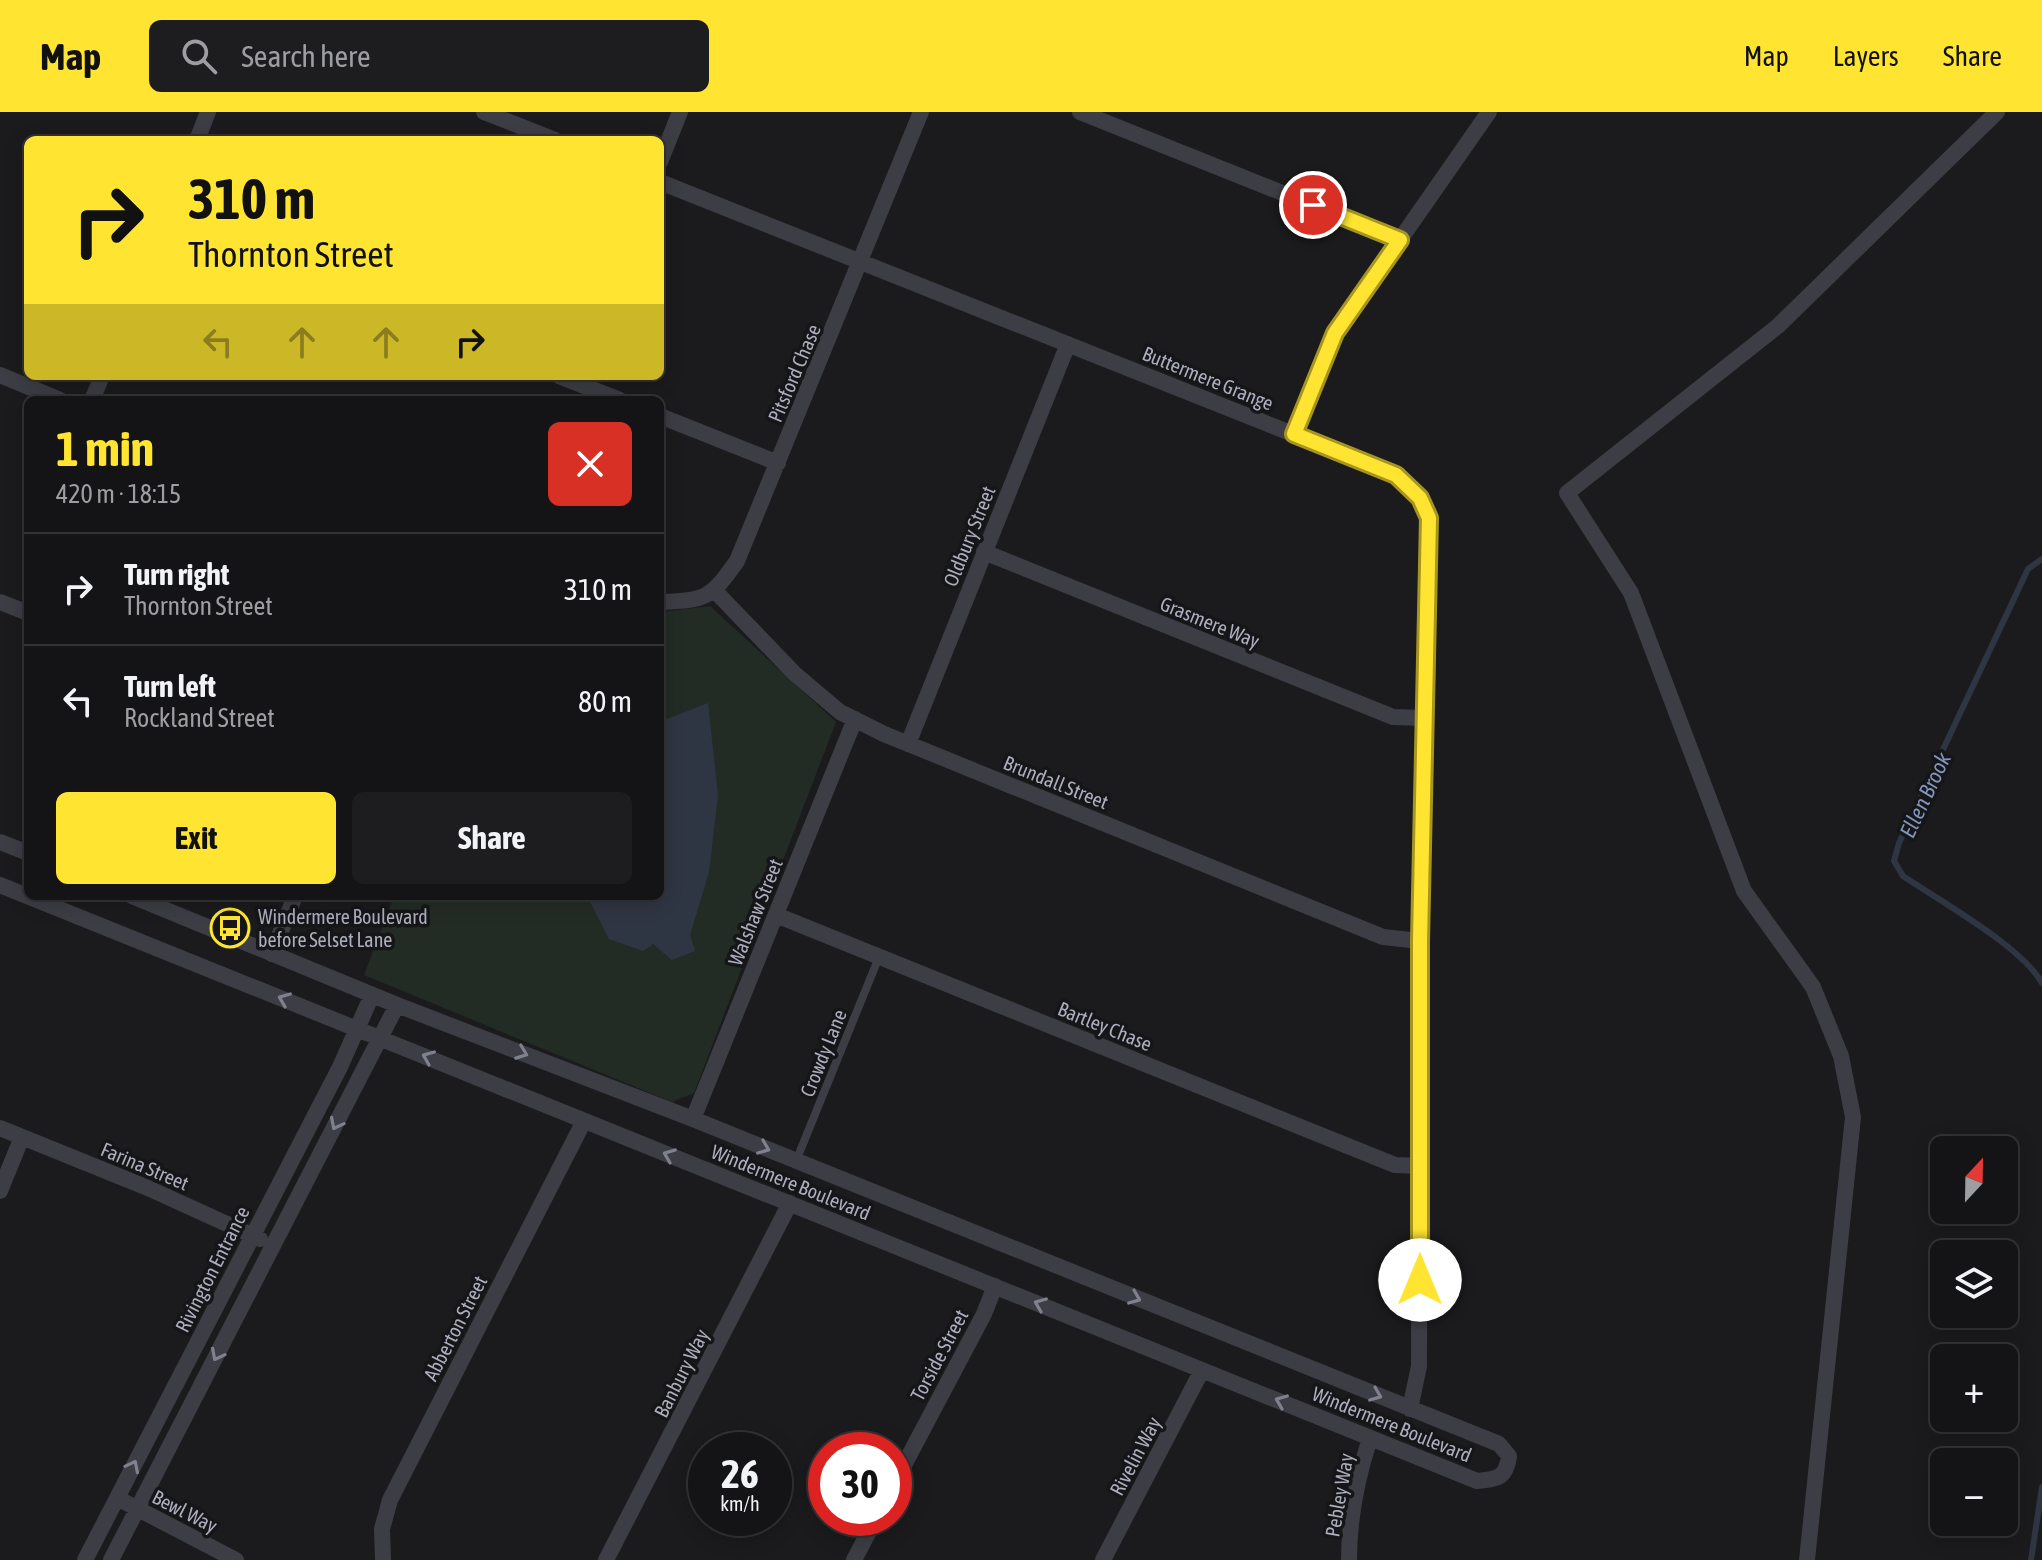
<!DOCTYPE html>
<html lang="en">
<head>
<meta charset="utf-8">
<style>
  body { margin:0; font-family:"Asap Condensed",sans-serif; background:#1d1d1f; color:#f1f3f6; height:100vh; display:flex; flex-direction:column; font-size:30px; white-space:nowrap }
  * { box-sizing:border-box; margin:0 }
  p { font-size:26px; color:#9d9ea1 }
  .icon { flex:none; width:44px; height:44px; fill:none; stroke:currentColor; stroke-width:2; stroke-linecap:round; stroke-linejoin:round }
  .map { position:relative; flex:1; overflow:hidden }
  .details { position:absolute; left:24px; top:284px; width:640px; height:504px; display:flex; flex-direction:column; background:#141416; border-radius:12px; box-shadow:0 4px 20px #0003,0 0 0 2px #333335 }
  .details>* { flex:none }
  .banner { position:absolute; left:24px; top:24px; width:640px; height:244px; border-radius:12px; box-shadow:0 4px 20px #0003,0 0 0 2px #333335; background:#ffe531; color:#111; overflow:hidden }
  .needle { width:52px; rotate:22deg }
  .tools { position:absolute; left:1930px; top:1024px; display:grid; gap:16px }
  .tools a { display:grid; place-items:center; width:88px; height:88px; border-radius:12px; background:#141416; box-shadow:0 4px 20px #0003,0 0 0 2px #333335; font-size:40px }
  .speed { position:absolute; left:688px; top:1320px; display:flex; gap:16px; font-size:40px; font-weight:700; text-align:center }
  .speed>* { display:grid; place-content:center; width:104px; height:104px; border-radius:50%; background:#141416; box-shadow:0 4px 20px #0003,0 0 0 2px #333335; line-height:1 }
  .speed small { font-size:20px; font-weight:400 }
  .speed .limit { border:12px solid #d22; background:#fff; color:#111 }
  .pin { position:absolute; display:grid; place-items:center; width:68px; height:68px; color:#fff; margin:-34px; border:4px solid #fff; border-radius:50%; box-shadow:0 2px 8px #0007 }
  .me { position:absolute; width:88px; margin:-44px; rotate:0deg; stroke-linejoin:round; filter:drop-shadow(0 0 6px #0008) }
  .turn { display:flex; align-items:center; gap:28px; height:168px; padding:0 32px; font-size:36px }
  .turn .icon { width:104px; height:104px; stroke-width:2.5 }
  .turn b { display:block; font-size:56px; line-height:68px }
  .lanes { display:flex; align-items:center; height:76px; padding:0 32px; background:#0003; justify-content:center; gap:40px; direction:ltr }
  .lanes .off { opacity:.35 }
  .round { display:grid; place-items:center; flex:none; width:84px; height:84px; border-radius:12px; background:#1d1d1f }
  .headline { display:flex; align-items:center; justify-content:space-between; height:136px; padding:0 32px }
  h1 { font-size:48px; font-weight:700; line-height:60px; color:#ffe531 }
  .button { display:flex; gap:16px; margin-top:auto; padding:16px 32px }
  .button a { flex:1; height:92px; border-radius:12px; background:#ffe531; color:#111; font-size:32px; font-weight:700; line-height:92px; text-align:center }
  .button a+a { background:#1d1d1f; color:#f1f3f6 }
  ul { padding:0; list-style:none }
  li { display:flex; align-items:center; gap:24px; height:112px; padding:0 32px; border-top:2px solid #333335 }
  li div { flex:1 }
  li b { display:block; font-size:30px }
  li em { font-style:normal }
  header { display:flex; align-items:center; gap:48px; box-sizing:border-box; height:112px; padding:0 40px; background:#ffe531; color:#111 }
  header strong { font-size:38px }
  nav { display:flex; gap:44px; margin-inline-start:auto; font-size:28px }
  .search { width:560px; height:72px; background:#1d1d1f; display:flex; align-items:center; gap:20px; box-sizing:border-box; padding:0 28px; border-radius:12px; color:#9d9ea1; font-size:30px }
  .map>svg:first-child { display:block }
  .green { fill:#222c25 }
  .water { fill:#2f3643 }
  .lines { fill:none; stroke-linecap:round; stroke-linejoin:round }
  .stream { stroke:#2f3643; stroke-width:6 }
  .lane { stroke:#3d3d45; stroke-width:8 }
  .street { stroke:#3d3d45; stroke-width:16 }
  .oneway { stroke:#80818e }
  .route-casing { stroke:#a69520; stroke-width:20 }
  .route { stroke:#ffe531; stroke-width:14 }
  .labels { text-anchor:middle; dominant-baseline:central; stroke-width:7; stroke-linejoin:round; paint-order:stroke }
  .street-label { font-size:20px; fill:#acaebe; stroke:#161518 }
  .poi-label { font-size:20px; fill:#acaebe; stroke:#161518; text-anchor:start }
  .water-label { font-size:22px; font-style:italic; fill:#8194bb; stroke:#161518 }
</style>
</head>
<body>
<header>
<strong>Map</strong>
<div class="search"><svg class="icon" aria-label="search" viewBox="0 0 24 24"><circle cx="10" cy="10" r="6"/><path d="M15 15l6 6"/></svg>Search here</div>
<nav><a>Map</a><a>Layers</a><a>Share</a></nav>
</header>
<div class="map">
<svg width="2042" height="1448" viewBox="0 0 2042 1448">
  <rect width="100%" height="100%" fill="#1b1b1d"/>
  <path class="green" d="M 710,494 L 836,610 L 694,981 L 672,990 L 364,863 L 394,784 L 660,784 L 660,500 Z"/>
  <path class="water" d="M 708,591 L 718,683 L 709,760 L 690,823 L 695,839 L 672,848 L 653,832 L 643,839 L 609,827 L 587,784 L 660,784 L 660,607 L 662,609 Z"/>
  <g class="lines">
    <path class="stream" d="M 2042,447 L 2028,457 L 1899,731 L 1894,749 L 1903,764 C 1940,789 2021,834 2042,871
      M 2031,1448 L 2042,1375"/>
    <path class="lane" d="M 796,1049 L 879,845"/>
    <path class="street" d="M 484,0 L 555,28
      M 1080,0 L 1400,128
      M 197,28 L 208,0
      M 660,50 L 680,0
      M 660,70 L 1396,363 L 1420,386 L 1429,406 L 1420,829 L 1419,1254 L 1410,1297
      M 0,263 L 60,288
      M 559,264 L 620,288
      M 92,288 L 102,264
      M 660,304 L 778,351
      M 1294,322 L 1335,221 L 1489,0
      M 984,440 L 1393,605 L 1423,606
      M 716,480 L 794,561 L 840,600 L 884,622 L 1383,825 L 1420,829
      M 0,490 L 28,501
      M 660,490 C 707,488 710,487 737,449 L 921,0
      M 908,632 L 1068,232
      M 0,730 L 28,741
      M 0,773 L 1477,1369 C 1497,1367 1506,1367 1509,1344 L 1499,1332 L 693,1007 L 397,893 L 132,784
      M 776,803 L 1395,1053 L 1421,1054
      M 272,842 L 295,784
      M 693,1007 L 855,607
      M 0,1016 L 148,1076 L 260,1127
      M 0,1079 L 22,1025
      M 894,1372 L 984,1202 L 995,1174
      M 117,1386 L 236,1448
      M 85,1448 L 340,955 L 372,883
      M 111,1448 L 397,893
      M 383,1448 L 382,1417 L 390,1388 L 584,1009
      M 606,1448 L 790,1091
      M 854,1448 L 876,1406
      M 1103,1448 L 1202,1258
      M 1349,1448 C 1349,1405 1357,1366 1370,1326
      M 1807,1448 L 1853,1005 L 1841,944 L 1813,875 L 1744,779 L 1631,481 L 1567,381 L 1778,214 L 1997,0"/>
  </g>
  <defs><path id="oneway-chevron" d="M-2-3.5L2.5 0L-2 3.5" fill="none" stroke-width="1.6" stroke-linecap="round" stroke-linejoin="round" transform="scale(2)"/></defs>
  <g class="oneway">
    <use href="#oneway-chevron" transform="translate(284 887) rotate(-158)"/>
    <use href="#oneway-chevron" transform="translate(522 941) rotate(21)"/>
    <use href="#oneway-chevron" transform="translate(428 945) rotate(-158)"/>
    <use href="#oneway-chevron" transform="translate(336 1012) rotate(117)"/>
    <use href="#oneway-chevron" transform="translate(764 1036) rotate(22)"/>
    <use href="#oneway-chevron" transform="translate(669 1043) rotate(-158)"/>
    <use href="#oneway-chevron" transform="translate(1135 1186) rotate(22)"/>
    <use href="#oneway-chevron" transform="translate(1040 1192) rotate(-158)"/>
    <use href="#oneway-chevron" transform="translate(217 1243) rotate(117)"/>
    <use href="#oneway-chevron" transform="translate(1376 1283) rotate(22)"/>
    <use href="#oneway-chevron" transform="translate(1281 1289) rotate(-158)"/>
    <use href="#oneway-chevron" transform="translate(133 1354) rotate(-63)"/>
  </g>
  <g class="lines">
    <defs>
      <path id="route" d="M 1313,93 L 1400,128 L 1335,221 L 1294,322 L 1396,363 L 1420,386 L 1429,406 L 1420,829 L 1420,1168"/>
    </defs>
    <use href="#route" class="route-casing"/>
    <use href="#route" class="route"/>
  </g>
  <defs>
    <symbol id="bus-ring" viewBox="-11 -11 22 22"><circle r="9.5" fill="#161518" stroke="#ffe531" stroke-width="1.5"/><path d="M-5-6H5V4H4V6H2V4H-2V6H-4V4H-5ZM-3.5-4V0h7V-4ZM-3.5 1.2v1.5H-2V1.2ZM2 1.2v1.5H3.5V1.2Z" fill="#ffe531"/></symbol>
  </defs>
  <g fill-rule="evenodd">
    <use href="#bus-ring" x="208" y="794" width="44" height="44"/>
  </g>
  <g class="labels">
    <g class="street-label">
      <text transform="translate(794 261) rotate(-67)">Pitsford Chase</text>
      <text transform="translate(1208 266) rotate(22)">Buttermere Grange</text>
      <text transform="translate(969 424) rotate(-68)">Oldbury Street</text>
      <text transform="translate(1210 510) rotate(22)">Grasmere Way</text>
      <text transform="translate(1056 670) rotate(22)">Brundall Street</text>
      <text transform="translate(755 800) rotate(-68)">Walshaw Street</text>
      <text transform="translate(1105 914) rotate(22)">Bartley Chase</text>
      <text transform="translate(823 941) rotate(-68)">Crowdy Lane</text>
      <text transform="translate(145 1054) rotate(23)">Farina Street</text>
      <text transform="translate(791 1070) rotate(22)">Windermere Boulevard</text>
      <text transform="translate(212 1157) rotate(-63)">Rivington Entrance</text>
      <text transform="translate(455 1216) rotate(-63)">Abberton Street</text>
      <text transform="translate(939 1243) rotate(-62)">Torside Street</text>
      <text transform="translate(681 1261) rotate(-63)">Banbury Way</text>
      <text transform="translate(1392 1312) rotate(22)">Windermere Boulevard</text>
      <text transform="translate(1135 1344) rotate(-62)">Rivelin Way</text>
      <text transform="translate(1339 1383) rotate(-80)">Pebley Way</text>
      <text transform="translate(185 1399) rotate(27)">Bewl Way</text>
    </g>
    <g class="poi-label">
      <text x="258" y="804">Windermere Boulevard<tspan x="258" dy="23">before Selset Lane</tspan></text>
    </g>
    <g class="water-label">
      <text transform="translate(1925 683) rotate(-65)">Ellen Brook</text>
    </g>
  </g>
</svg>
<div class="tools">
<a><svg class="needle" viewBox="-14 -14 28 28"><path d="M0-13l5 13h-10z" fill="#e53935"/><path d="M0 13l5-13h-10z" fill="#9d9ea1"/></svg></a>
<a><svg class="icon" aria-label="layers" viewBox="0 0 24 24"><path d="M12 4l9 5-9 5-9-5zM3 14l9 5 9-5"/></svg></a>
<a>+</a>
<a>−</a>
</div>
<div class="speed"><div>26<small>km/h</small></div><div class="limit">30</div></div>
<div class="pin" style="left:1313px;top:93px;background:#d93025"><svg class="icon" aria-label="arrive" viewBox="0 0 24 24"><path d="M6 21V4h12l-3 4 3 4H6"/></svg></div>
<svg class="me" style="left:1420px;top:1168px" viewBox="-20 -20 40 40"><circle r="19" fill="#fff"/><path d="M0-13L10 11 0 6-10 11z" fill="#ffe531"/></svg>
<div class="banner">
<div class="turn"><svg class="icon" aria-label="right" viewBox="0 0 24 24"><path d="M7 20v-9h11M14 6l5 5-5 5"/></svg><div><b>310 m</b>Thornton Street</div></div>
<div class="lanes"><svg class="icon off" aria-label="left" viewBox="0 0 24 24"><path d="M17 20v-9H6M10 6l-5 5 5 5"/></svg><svg class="icon off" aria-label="ahead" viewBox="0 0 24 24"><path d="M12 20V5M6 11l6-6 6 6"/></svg><svg class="icon off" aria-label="ahead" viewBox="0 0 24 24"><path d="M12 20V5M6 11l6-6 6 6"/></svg><svg class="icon" aria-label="right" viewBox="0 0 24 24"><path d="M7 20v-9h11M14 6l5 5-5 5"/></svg></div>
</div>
<section class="details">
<div class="headline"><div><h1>1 min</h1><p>420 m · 18:15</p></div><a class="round" style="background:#d93025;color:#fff"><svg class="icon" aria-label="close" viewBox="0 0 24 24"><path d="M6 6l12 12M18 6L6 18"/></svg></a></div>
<ul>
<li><svg class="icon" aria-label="right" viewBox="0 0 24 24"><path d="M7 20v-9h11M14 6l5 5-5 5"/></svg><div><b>Turn right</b><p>Thornton Street</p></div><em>310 m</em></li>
<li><svg class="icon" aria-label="left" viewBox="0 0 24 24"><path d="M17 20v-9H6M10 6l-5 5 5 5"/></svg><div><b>Turn left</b><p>Rockland Street</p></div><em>80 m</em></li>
</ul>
<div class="button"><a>Exit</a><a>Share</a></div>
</section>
</div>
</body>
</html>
